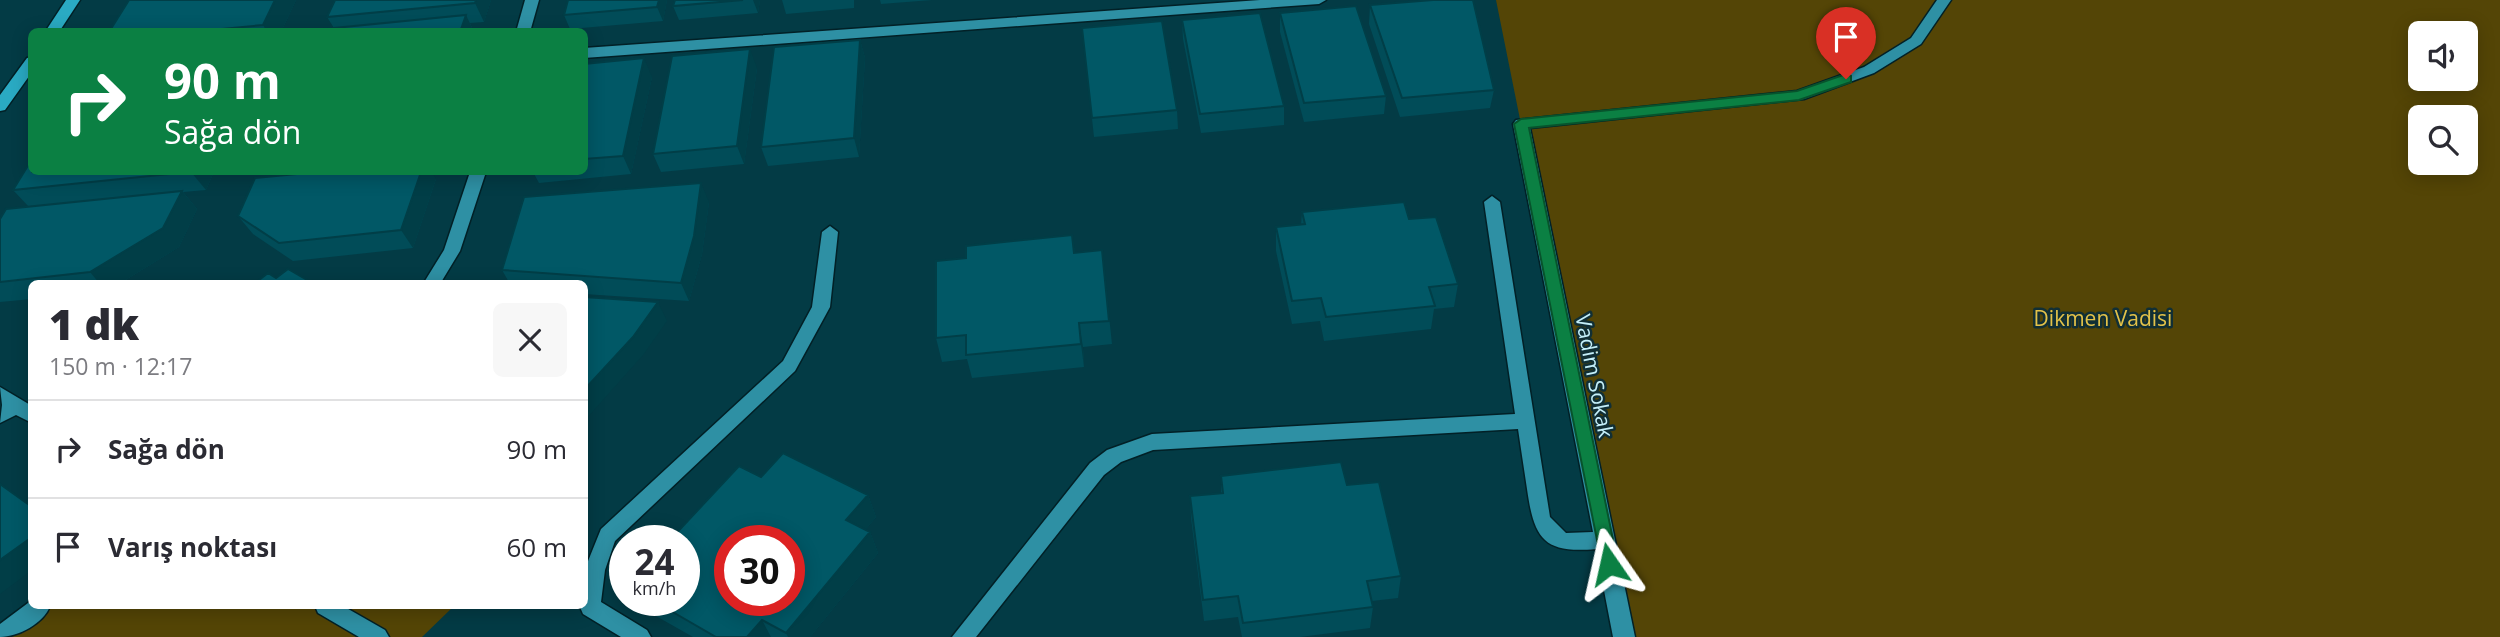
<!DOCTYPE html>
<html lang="tr">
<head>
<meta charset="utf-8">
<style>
  body { margin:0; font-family:"Open Sans",sans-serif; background:#f7f7f7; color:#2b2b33; height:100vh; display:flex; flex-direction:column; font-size:26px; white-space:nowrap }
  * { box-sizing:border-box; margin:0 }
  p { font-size:23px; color:#7c7c81 }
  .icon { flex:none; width:38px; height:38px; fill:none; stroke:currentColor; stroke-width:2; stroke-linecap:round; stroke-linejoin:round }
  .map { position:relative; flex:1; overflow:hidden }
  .side { position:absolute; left:28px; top:280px; width:560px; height:329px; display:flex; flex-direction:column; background:#fff; border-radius:10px; box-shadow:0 4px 18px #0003 }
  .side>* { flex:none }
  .hud { position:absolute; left:28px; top:28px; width:560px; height:147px; border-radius:10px; box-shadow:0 4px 18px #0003; background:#0b8043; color:#fff; overflow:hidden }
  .fabs { position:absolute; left:2408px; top:21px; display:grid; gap:14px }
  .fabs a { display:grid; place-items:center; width:70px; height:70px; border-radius:10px; background:#fff; box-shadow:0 4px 18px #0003; font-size:35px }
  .speed { position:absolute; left:609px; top:525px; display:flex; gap:14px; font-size:35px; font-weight:700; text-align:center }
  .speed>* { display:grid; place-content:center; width:91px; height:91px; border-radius:50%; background:#fff; box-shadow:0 4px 18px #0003; line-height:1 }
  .speed small { font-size:18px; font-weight:400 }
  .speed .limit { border:10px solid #d22; background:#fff; color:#111 }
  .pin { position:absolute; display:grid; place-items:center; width:60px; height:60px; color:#fff; margin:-72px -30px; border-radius:50% 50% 50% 0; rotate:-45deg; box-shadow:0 0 7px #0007 }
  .pin .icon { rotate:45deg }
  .me { position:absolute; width:77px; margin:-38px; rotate:349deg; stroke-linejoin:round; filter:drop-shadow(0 0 5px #0008) }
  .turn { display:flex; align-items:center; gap:24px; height:147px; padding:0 21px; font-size:32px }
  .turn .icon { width:91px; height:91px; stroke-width:2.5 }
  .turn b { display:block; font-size:49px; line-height:60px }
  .round { display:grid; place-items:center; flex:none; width:74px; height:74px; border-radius:10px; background:#f7f7f7 }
  .overview { display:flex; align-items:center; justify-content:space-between; height:119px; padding:0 21px }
  h1 { font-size:42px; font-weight:800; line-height:52px }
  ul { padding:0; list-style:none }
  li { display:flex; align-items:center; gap:21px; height:98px; padding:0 21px; border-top:2px solid #e1e1e2 }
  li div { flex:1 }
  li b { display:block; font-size:26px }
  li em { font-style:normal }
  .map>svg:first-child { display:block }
  .green { fill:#544506; fill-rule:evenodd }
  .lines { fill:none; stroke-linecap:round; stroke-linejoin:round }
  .minor-casing { stroke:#022026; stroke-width:3 }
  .major-casing { stroke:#022026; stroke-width:3 }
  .minor { fill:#2e90a4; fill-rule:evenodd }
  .major { fill:#2aaac3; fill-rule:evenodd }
  .wall { fill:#014c58 }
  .shaded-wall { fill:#013e47 }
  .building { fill:#015866; stroke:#013e47; stroke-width:2; fill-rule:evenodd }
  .route { fill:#0b8043; stroke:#07532c; stroke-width:2 }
  .labels { text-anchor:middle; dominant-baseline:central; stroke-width:5; stroke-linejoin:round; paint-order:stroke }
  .park-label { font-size:21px; fill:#e3c249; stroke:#112f35 }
  .street-label { font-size:21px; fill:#c4eff9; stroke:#112f35 }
</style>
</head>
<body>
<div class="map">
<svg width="2500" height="637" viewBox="0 0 2500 637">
  <rect width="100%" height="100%" fill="#033b45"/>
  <path class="green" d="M 1496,0 L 2500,0 L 2500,637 L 1624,637 ZM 2420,33 L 2466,33 L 2466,79 L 2420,79 ZM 2420,117 L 2466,117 L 2466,163 L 2420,163 Z
    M 40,606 L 454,606 L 422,637 L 0,637 Z"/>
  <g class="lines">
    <defs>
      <path id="minor" d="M 525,0 L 539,0 L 530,32 L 516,32 Z
        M 1260,0 L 1326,0 L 1319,4 L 584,58 L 584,48 Z
        M 1937,0 L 1951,0 L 1921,44 L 1874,73 L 1804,99 L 1530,128 L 1635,637 L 1613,637 L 1596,549 C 1543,554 1534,538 1527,489 C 1524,469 1521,449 1518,429 L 1153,450 L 1121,462 L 1104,475 L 976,637 L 952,637 L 1090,463 L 1107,450 L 1152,434 L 1515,414 L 1484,202 L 1492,196 L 1500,202 L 1550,517 L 1566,533 L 1593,532 L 1513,124 L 1516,120 L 1797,91 L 1864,67 L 1911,38 Z
        M 470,172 L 486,172 L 460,251 L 440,284 L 423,284 L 444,250 Z
        M 830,226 L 838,232 L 830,307 L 795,371 L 615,541 L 605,570 L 601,602 L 647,630 L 651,637 L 621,637 L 583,614 L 580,607 L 584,606 L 584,571 L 601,529 L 783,361 L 812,307 L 822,232 Z
        M 0,387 L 32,406 L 32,423 L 16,415 L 0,423 L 2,405 Z
        M 32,600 L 32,606 L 50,606 C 44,623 18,637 0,637 L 0,624 Z
        M 315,606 L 343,606 L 385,630 L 389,637 L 359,637 L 318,613 Z"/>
      <path id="major" d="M 66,0 L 80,0 L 59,32 L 45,32 Z
        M 32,57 L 32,72 L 5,110 L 0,111 L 0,95 L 27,58 Z"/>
    </defs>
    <use href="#minor" class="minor-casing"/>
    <use href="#major" class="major-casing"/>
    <use href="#minor" class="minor"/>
    <use href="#major" class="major"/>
  </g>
  <path class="wall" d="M 129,0 L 296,0 L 281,32 L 109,32 Z
    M 335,0 L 491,0 L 484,22 L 470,23 L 474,32 L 334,28 L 327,17 Z
    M 568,0 L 667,0 L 663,21 L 570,29 L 564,15 Z
    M 675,0 L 760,0 L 758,13 L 679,20 L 673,6 Z
    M 782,0 L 854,0 L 854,8 L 786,14 Z
    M 880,0 L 932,0 L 881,4 Z
    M 1370,5 L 1494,90 L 1490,108 L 1400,117 L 1369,24 Z
    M 1280,13 L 1386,96 L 1384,114 L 1304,122 L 1280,32 Z
    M 1182,20 L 1284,106 L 1284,125 L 1201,133 L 1183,39 Z
    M 1082,28 L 1177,110 L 1178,129 L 1094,137 Z
    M 860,40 L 865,58 L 859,157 L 768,166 L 761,147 Z
    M 584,64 L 652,77 L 631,174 L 539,183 L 533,172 L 584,172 Z
    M 757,68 L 744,164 L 661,172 L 653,154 Z
    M 32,159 L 214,172 L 206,190 L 183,192 L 197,209 L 179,247 L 119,284 L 32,284 L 32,299 L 0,302 L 0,219 L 29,207 L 13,190 Z
    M 436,179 L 413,248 L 293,261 L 253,234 L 238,216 Z
    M 709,202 L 702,254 L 689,301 L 584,294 L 584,284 L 510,284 L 502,270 Z
    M 1302,212 L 1409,219 L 1458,284 L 1454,307 L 1434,309 L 1431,329 L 1324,341 L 1320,321 L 1292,324 L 1276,251 L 1276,227 L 1301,225 Z
    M 1072,235 L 1075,253 L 1102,250 L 1112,344 L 1083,347 L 1084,367 L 972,378 L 967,359 L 942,362 L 936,338 L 966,258 Z
    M 1221,476 L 1347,485 L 1401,576 L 1398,598 L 1372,601 L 1373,607 L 1370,628 L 1300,637 L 1242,637 L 1238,617 L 1204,621 L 1191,518 L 1190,496 L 1221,493 Z
    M 761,477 L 868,495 L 876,517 L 865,530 L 870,532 L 878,553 L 810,637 L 693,637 L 656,616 L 645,600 L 684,600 Z"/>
  <path class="shaded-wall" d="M 275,0 L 296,0 L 281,32 L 267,32 L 263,25 Z
    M 476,0 L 491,0 L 484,22 L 475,3 Z
    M 659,0 L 667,0 L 663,21 L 657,7 Z
    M 753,0 L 760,0 L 758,13 Z
    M 466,15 L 474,32 L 460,32 Z
    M 860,40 L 865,58 L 859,157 L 854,138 Z
    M 750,49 L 757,68 L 744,164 L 737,146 Z
    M 644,58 L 652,77 L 631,174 L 623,156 Z
    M 191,172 L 214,172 L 206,190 Z
    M 421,172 L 432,172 L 436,179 L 413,248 L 401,230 Z
    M 701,183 L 709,202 L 702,254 L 689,301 L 681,283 Z
    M 182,191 L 197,209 L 179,247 L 119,284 L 100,284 L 90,272 Z
    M 658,302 L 667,321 L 643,355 L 585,420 L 584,390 Z
    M 1079,323 L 1083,347 L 1084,367 L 1081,344 Z
    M 868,495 L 876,517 L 855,542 L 846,520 Z
    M 870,532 L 878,553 L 810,637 L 788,637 L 786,633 Z
    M 32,537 L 32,570 L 0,594 L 0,560 Z
    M 762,620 L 771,637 L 747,637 Z"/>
  <path class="building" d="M 129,0 L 275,0 L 263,25 L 190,32 L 109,32 Z
    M 335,0 L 476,0 L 475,3 L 327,17 Z
    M 568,0 L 659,0 L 657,7 L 564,15 Z
    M 675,0 L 743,0 L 673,6 Z
    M 1433,0 L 1473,0 L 1494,90 L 1402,98 L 1370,5 Z
    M 1356,6 L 1386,96 L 1304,103 L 1280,13 Z
    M 1260,13 L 1284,106 L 1200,114 L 1182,20 Z
    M 466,15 L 460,32 L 313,32 L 314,30 Z
    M 1162,21 L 1177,110 L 1092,118 L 1082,28 Z
    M 860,40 L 854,138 L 761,147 L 774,47 Z
    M 750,49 L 737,146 L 653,154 L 672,56 Z
    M 644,58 L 623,156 L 584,159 L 584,64 Z
    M 32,159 L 32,172 L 189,172 L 13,190 Z
    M 318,172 L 421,172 L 401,230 L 279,243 L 238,216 L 255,178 Z
    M 701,183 L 694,236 L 681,283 L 502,270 L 524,197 Z
    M 182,191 L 163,228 L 90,272 L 0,282 L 0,219 L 6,209 Z
    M 1404,202 L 1409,219 L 1436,217 L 1458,284 L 1429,287 L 1435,306 L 1326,317 L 1321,298 L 1292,301 L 1276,227 L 1305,224 L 1302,212 Z
    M 1072,235 L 1074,253 L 1102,250 L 1109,321 L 1079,323 L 1081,344 L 966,355 L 966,335 L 936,338 L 936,261 L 966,258 L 966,246 Z
    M 288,269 L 314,284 L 254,284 L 268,273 L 276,278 Z
    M 584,297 L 658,302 L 633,337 L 584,390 Z
    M 783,453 L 868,495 L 846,520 L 870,532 L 786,633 L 762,620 L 747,637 L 716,637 L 652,600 L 684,600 L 684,541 L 669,541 L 739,466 L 761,477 ZM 730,541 L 789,541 L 789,600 L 730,600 Z
    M 1341,462 L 1347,485 L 1379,482 L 1401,576 L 1367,581 L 1373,607 L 1243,623 L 1238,596 L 1203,600 L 1190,496 L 1223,493 L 1221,476 Z
    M 0,484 L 32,507 L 32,537 L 0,560 Z"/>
  <path class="route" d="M 1846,74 L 1851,76 L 1851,82 L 1799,100 L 1529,128 L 1618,564 L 1616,570 L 1609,572 L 1603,570 L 1514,124 L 1521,119 L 1797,91 Z"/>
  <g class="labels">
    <g class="park-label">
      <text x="2103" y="318">Dikmen Vadisi</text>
    </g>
    <g class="street-label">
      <text transform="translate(1595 376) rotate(79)">Vadim Sokak</text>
    </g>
  </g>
</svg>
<div class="fabs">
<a><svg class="icon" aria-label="sound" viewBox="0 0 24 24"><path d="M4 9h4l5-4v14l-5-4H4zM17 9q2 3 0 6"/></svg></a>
<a><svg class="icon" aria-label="search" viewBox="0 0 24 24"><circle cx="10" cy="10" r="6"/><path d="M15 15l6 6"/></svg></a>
</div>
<div class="speed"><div>24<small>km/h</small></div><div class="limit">30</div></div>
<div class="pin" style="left:1846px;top:79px;background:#d93025"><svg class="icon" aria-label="arrive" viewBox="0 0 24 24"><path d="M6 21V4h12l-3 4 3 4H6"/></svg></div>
<svg class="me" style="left:1609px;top:564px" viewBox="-20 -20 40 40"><path d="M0-17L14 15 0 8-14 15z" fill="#0b8043" stroke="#fff" stroke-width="4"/></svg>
<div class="hud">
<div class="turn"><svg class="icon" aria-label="right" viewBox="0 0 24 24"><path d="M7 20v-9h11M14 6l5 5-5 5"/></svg><div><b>90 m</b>Sağa dön</div></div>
</div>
<section class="side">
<div class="overview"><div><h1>1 dk</h1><p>150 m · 12:17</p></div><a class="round"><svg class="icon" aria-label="close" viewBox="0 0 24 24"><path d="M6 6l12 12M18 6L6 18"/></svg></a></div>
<ul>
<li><svg class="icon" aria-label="right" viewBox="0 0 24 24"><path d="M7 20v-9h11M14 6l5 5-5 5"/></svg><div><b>Sağa dön</b></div><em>90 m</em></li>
<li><svg class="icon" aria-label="arrive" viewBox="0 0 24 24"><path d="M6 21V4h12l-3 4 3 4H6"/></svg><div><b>Varış noktası</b></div><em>60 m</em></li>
</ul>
</section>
</div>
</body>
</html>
